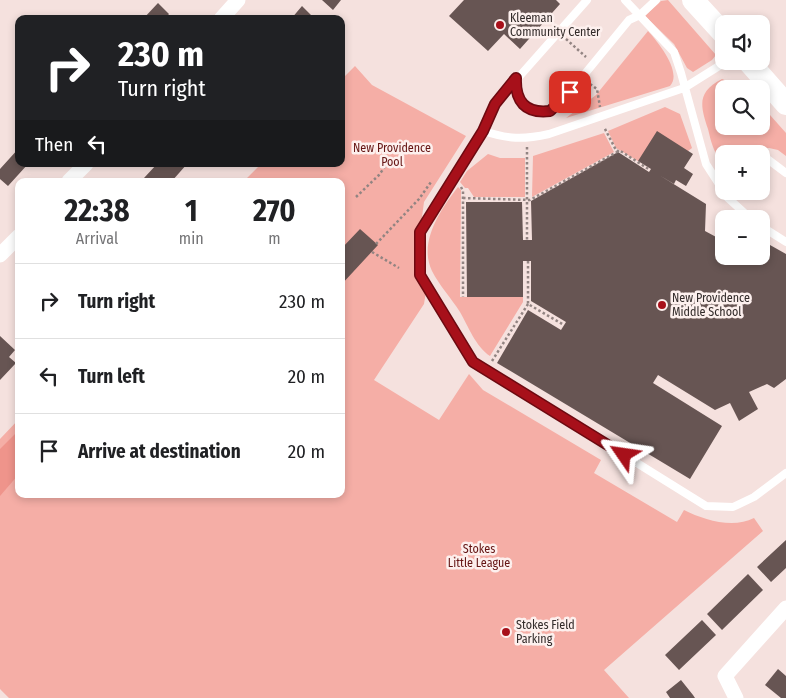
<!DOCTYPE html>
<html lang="en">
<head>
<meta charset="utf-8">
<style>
  body { margin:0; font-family:"Fira Sans Condensed",sans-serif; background:#f6f6f6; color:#202124; height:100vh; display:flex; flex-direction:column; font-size:19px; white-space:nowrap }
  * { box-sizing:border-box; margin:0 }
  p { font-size:16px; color:#757577 }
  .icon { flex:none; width:28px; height:28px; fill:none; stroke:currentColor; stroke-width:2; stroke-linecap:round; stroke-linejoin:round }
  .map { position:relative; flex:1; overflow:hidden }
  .panel { position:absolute; left:15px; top:178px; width:330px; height:320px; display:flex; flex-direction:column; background:#fff; border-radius:10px; box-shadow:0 2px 8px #0003 }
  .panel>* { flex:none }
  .guide { position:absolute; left:15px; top:15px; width:330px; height:152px; border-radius:10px; box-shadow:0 2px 8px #0003; background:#202124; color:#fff; overflow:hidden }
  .controls { position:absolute; left:715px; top:15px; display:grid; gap:10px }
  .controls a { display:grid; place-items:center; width:55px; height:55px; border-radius:10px; background:#fff; box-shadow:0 2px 8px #0003; font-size:25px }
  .pin { position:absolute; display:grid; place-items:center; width:42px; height:42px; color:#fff; margin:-21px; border-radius:10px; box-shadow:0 2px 8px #0006 }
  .me { position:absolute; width:55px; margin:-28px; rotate:302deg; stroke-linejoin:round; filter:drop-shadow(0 0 4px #0008) }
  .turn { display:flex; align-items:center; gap:18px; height:105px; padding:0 20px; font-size:22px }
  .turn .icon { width:65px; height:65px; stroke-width:2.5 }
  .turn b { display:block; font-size:35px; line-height:42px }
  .then { display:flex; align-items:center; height:48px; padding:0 20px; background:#0003; gap:10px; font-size:19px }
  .eta { display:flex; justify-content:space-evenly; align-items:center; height:85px; text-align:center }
  .eta b { font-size:30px; font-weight:700; line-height:35px }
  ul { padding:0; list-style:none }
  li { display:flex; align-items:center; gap:15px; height:75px; padding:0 20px; border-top:1px solid #e0e0e0 }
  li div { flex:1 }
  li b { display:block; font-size:19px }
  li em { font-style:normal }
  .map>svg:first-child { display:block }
  .green { fill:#f5aea6 }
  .forest { fill:#ef948b }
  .building { fill:#675553 }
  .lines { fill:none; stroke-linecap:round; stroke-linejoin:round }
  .path { stroke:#928482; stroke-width:2.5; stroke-dasharray:2.5 2.5; stroke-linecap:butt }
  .lane { stroke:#fff; stroke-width:8 }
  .street { stroke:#fff; stroke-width:15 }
  .secondary { stroke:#fff; stroke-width:22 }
  .route-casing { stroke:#6d0a11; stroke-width:12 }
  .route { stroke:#a7101a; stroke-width:9 }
  .poi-dot { fill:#a7101a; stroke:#fdf0ee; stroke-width:2 }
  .labels { text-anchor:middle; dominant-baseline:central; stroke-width:5; stroke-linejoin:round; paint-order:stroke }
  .poi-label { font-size:12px; fill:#322b2a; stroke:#fdf0ee; text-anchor:start }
  .park-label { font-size:12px; fill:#651514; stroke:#fdf0ee }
</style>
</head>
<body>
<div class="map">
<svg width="786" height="698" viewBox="0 0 786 698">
  <rect width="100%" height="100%" fill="#f5e1de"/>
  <path class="green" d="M 668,0 L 716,55 L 712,60 L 693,72 L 687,68 L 674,44 L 645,16 L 661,1 Z
    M 648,31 C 657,41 683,72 670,86 L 566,118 L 596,95 Z
    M 355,66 L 372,85 L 466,136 L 424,202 L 420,232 L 421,275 L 427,285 L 424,304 L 374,380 L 439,420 L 469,374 L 483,390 L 601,460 L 594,473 L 677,522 L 684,510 C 704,520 733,529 754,518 L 763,531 L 604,670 L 629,698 L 9,698 L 0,689 L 0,439 L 19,419 L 19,494 L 341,494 L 341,181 L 244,181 L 261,164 L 341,164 L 341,80 Z
    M 722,79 L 735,84 L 739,81 L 747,89 L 724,89 L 724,126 L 761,126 L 761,105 L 786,133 L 786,156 L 778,150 L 769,148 L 760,149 L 751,154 L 724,154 L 724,158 L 717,155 C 712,147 710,137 708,129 C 700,105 697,92 722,79 Z
    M 665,107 L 680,114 L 692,148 L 688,151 L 638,161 L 616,148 L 608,131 Z
    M 604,133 L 614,152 L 532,197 L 533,156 Z
    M 488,154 L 500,158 L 525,158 L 525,197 L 474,197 L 468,188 L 465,188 L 460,182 L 467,171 Z
    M 458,187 L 461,190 L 460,297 L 523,297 L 523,302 L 490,356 C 476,347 468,326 460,312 C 451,298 439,285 432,271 C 418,242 441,209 458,187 Z"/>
  <path class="forest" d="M 19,430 L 19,474 L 0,496 L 0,449 Z"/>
  <path class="building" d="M 322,0 L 341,0 L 333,10 Z
    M 464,0 L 556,0 L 560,4 L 520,49 L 504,34 L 488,51 L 449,16 Z
    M 158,3 L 169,14 L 165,19 L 143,19 Z
    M 302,6 L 315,19 L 291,19 Z
    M 657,131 L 693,154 L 684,168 L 693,174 L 686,186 L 676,180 L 674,184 L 659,175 L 706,204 L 705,231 L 718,238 L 724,234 L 724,256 L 761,256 L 761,240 L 786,254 L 786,379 L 774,388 L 767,384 L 749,392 L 758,409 L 739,421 L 730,403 L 715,410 L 658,375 L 653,383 L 722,426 L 690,479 L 497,363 L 528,310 L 561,330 L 566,322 L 531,301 L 531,261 L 523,261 L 523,297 L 467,297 L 466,202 L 522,202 L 523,240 L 532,240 L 531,201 L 618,152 L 649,172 L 651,169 L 638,161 Z
    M 19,148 L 19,164 L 28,164 L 8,186 L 0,179 L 0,169 Z
    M 157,164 L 187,164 L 172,181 L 148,181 L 144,178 Z
    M 360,229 L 378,245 L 341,285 L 341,249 Z
    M 0,336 L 15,350 L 9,357 L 16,363 L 0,380 Z
    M 786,540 L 786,568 L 771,582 L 757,567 Z
    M 748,574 L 763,590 L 722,630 L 707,614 Z
    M 702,620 L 716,635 L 679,670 L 665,655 Z
    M 778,669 L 786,676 L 786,698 L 781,698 L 765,685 Z
    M 681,680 L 693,695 L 695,698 L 670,698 L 666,692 Z"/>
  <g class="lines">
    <path class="path" d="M 549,16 L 554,23
      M 566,39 L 586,57
      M 590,84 L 597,89 L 600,107
      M 527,147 L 527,240
      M 617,152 L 619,150 L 650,170
      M 461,187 L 463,191 L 463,297
      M 356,197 L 379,175 L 391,158
      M 463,198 L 530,200 L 617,152 L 604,127
      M 376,244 L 419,199 L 431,182
      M 372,252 L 399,268
      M 528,261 L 528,304 L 564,325
      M 492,361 L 528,304"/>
    <path class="lane" d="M 587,0 L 495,104 L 483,131 L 420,232 L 421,275 L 473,361 L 706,506 L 733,507 L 754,497 L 786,473
      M 625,0 L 674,52 L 681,73 L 706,164 L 728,198 L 751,219
      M 516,78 C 516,82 515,87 516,91 C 519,114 545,117 561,103 L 629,20 L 640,15 L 656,0
      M 483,131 C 509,139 522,140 549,134 L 684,88 L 727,61
      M 761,160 L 766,158 L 786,173
      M 761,226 L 786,242"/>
    <path class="street" d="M 221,19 L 238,0
      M 69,181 L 86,164
      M 0,255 L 19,236
      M 736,698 L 725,676 L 786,608"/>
    <path class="secondary" d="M 693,0 L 724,34
      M 748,61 L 786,104"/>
  </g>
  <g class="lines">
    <defs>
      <path id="route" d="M 570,92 L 550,111 C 525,114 515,101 516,78 L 495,104 L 483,131 L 420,232 L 420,275 L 473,362 L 624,455"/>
    </defs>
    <use href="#route" class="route-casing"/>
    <use href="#route" class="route"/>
  </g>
  <g class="poi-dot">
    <circle cx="500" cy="25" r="5"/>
    <circle cx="662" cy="305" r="5"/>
    <circle cx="506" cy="632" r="5"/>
  </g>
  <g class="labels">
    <g class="poi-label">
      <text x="510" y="18">Kleeman<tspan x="510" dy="14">Community Center</tspan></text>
      <text x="672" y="298">New Providence<tspan x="672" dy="14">Middle School</tspan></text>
      <text x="516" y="625">Stokes Field<tspan x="516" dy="14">Parking</tspan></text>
    </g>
    <g class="park-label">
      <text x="392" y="148">New Providence<tspan x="392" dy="14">Pool</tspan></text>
      <text x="479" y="549">Stokes<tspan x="479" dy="14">Little League</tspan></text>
    </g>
  </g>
</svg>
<div class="controls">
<a><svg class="icon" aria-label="sound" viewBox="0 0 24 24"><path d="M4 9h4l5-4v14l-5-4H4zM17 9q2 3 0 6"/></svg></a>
<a><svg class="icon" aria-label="search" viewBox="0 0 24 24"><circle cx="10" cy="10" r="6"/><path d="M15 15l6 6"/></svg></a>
<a>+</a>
<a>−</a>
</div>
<div class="pin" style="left:570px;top:92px;background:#d93025"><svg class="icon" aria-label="arrive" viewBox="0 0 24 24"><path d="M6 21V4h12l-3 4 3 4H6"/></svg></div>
<svg class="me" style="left:624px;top:455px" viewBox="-20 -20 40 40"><path d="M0-17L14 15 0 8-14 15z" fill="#a7101a" stroke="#fff" stroke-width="4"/></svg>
<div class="guide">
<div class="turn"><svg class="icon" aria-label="right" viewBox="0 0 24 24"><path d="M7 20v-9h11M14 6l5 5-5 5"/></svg><div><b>230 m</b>Turn right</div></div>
<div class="then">Then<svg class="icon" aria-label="left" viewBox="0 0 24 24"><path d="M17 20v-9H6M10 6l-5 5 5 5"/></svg></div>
</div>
<section class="panel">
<div class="eta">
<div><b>22:38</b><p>Arrival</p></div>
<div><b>1</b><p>min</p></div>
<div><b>270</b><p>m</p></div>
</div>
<ul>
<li><svg class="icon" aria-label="right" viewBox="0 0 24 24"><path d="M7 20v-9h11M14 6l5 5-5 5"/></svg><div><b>Turn right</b></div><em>230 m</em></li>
<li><svg class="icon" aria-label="left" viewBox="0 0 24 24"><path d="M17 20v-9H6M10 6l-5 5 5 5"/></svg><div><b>Turn left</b></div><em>20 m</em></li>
<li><svg class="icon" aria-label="arrive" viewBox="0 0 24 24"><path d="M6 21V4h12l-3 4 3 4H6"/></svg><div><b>Arrive at destination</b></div><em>20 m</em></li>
</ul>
</section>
</div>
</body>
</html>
